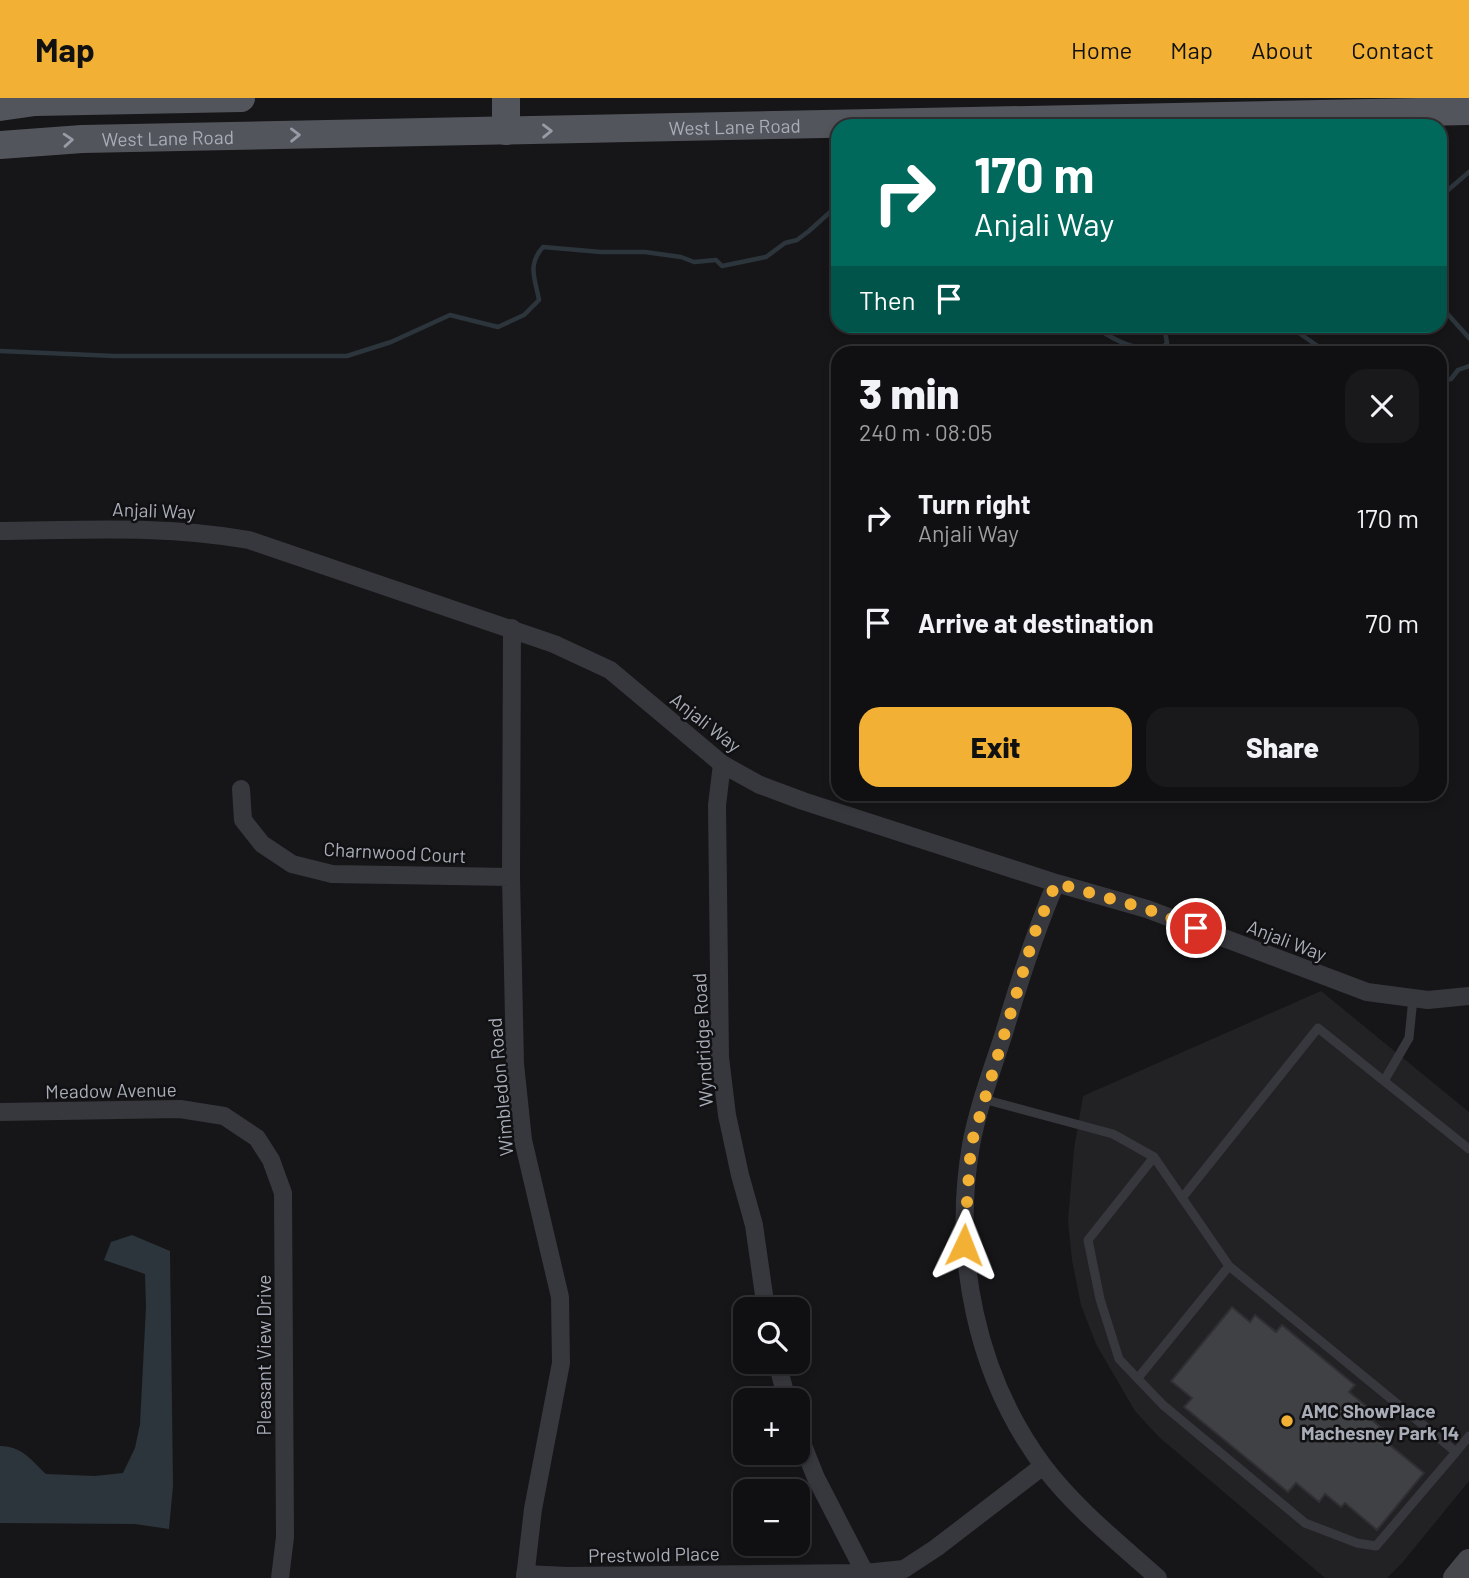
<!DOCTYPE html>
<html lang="en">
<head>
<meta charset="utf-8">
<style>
  body { margin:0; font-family:Barlow,sans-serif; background:#19191b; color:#f1f3f6; height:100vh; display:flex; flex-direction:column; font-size:26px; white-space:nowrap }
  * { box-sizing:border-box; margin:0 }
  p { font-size:23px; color:#9c9d9f }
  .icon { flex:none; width:38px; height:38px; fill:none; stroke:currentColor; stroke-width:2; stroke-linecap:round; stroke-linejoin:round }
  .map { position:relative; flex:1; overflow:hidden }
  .details { position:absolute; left:831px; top:248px; width:616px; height:455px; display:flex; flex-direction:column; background:#101012; border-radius:21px; box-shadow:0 4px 10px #0003,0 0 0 2px #303032 }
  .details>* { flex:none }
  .banner { position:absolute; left:831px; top:21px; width:616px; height:214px; border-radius:21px; box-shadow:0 4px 10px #0003,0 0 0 2px #303032; background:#00695c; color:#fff; overflow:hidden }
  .tools { position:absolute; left:733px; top:1199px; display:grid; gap:14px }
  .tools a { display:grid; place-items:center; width:77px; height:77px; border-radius:14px; background:#101012; box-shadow:0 4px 10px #0003,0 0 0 2px #303032; font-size:35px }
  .pin { position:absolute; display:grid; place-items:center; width:60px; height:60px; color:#fff; margin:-30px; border:4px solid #fff; border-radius:50%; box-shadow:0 2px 7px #0007 }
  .me { position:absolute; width:77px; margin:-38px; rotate:2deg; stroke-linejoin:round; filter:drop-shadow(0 0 5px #0008) }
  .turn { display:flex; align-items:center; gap:24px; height:147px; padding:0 28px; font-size:32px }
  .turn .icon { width:91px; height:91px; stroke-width:2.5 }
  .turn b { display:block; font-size:49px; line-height:60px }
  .then { display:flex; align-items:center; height:66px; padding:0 28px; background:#0003; gap:14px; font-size:26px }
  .round { display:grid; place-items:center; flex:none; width:74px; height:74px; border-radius:21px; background:#19191b }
  .head { display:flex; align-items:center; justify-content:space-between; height:119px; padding:0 28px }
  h1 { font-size:42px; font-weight:800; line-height:52px }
  .cta { display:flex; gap:14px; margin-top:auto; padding:14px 28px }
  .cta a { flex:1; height:80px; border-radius:21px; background:#f2b134; color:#111; font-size:28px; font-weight:800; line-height:80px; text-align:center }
  .cta a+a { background:#19191b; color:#f1f3f6 }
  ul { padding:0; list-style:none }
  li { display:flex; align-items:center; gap:21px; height:105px; padding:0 28px }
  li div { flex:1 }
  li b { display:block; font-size:26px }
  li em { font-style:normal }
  header { display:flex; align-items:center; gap:42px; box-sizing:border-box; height:98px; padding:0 35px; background:#f2b134; color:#111 }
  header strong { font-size:33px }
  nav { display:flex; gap:38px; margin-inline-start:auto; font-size:24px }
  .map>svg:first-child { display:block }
  .built { fill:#222225 }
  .water { fill:#2c353c }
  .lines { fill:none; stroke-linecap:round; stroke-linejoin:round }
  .stream { stroke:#2c353c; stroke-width:4.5 }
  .building { fill:#404145; stroke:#303034; stroke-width:2 }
  .lane { stroke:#37383d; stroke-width:9 }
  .street { stroke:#37383d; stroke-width:18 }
  .secondary { stroke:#45474d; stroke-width:24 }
  .primary { stroke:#53555c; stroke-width:28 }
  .oneway { stroke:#979ba6 }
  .route { stroke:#f2b134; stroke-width:12; stroke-dasharray:0 21.6 }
  .poi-dot { fill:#f2b134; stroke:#111113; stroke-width:2.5 }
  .labels { text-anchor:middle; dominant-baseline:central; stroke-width:5; stroke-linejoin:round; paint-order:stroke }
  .street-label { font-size:19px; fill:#a8adb8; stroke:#111113 }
  .poi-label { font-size:19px; font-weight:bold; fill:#a8adb8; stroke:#111113; text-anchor:start }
</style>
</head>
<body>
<header>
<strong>Map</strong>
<nav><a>Home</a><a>Map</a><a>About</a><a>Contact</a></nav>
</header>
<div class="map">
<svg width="1469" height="1480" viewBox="0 0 1469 1480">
  <rect width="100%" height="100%" fill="#161618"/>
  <path class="built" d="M 1321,893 L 1469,1014 L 1469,1383 L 1402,1465 L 1387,1480 L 1325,1480 L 1159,1339 L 1135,1313 L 1096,1246 L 1081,1207 L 1072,1162 L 1068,1123 L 1074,1051 L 1083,998 Z"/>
  <path class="water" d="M 132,1137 L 170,1153 L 173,1388 L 169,1431 L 135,1426 L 0,1425 L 0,1348 C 22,1348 31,1362 46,1376 L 95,1378 L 123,1375 L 135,1350 L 140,1326 L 146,1209 L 145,1176 L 104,1162 L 111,1144 Z"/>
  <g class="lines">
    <path class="stream" d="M 1440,99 L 1469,74
      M 1440,188 L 1444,212 L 1469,240
      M 1092,228 C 1101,232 1108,238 1117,242 C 1130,249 1148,252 1162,251 L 1167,245 L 1164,228
      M 1289,228 L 1329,256
      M 0,253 L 114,258 L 347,258 L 391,244 L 450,217 L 498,229 L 524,217 L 539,202 C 535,180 527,167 543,149 L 601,154 L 645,154 L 681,159 L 694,164 L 716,162 L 722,168 L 766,159 L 785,145 L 797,142 L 809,133 L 838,107
      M 1440,282 L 1451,281 L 1458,272 L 1469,268"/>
  </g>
  <path class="building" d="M 1232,1209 L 1250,1224 L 1255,1217 L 1276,1234 L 1282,1227 L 1355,1287 L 1349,1294 L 1366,1308 L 1362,1314 L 1384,1332 L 1379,1338 L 1424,1375 L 1377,1432 L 1345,1405 L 1341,1409 L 1325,1396 L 1319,1404 L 1296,1385 L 1288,1394 L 1184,1309 L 1192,1300 L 1171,1283 Z"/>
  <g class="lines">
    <path class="lane" d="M 1413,900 L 1409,940 L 1384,983 L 1469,1051
      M 983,1001 L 1113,1036 L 1154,1059 L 1229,1168 L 1456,1354 L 1469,1338
      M 1154,1059 L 1088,1142 L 1100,1201 L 1119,1261 L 1163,1307 L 1305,1425 L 1357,1445 L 1376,1448 L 1456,1354
      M 1182,1100 L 1318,930 L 1384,983
      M 1138,1280 L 1229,1168"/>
    <path class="street" d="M 0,433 C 85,432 166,427 249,442 L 554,546 L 610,572 L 722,666 L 760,687 L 803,703 L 1056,785 L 1147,811 L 1367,894 L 1428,902 L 1469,898
      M 512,530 L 511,779 L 515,966 L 523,1042 L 560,1199 L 561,1265 L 533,1411 L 525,1480
      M 722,666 L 717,707 L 720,959 L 727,1017 L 740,1077 L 754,1127 L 766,1211
      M 241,691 L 243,722 L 262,746 L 292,766 L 332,776 L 511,779
      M 1056,785 C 1035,834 1019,884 1004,935 C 992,972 978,1009 971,1047 C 952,1158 976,1278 1044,1369 C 1076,1411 1119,1445 1158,1480
      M 0,1014 L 180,1011 L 224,1018 L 257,1040 L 271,1062 L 283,1095 L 285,1439 L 280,1480
      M 777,1264 L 787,1302
      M 798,1335 L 816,1380 L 865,1475
      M 525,1476 L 567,1478 L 865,1475 L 904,1471 L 936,1450 L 1043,1368"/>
    <path class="secondary" d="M 1455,1480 L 1469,1463"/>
    <g class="primary">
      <path d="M 506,0 L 506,33"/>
      <path d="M 0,9 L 35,4 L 241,0"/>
      <path id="s1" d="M 0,47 L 82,41 L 1469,13"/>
    </g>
  </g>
  <defs><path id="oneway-chevron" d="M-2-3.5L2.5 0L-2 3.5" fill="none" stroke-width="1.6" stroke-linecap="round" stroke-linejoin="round" transform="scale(1.75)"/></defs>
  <g class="oneway">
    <use href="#oneway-chevron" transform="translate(547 33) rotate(-1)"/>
    <use href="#oneway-chevron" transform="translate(295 37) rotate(-1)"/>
    <use href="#oneway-chevron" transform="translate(68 42) rotate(-4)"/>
  </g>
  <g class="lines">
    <path class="route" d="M 964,1147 L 971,1047 L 1035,834 L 1056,785 L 1147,811 L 1196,830"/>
  </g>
  <circle class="poi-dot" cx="1287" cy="1323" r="7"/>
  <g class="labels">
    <g class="street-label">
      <text stroke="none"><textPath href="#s1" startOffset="735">West Lane Road</textPath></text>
      <text stroke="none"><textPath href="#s1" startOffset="168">West Lane Road</textPath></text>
      <text transform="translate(154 412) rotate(2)">Anjali Way</text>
      <text transform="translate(706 624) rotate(38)">Anjali Way</text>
      <text transform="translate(395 754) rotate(3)">Charnwood Court</text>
      <text transform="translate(1287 842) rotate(21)">Anjali Way</text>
      <text transform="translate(702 942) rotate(-93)">Wyndridge Road</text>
      <text transform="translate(500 989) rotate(-95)">Wimbledon Road</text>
      <text transform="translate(111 992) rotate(-1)">Meadow Avenue</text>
      <text transform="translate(263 1257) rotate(-90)">Pleasant View Drive</text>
      <text transform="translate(654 1456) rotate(-1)">Prestwold Place</text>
    </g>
    <g class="poi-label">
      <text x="1301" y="1312">AMC ShowPlace<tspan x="1301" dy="22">Machesney Park 14</tspan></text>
    </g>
  </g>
</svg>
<div class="tools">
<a><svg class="icon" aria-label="search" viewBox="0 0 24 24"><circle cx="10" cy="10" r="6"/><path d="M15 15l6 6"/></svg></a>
<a>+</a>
<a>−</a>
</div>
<div class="pin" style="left:1196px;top:830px;background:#d93025"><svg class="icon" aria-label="arrive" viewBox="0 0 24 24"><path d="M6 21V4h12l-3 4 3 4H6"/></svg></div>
<svg class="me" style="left:964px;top:1147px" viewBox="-20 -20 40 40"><path d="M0-17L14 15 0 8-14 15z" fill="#f2b134" stroke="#fff" stroke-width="4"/></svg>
<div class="banner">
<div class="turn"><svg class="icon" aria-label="right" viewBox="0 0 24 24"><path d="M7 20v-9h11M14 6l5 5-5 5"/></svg><div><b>170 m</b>Anjali Way</div></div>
<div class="then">Then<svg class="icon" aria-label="arrive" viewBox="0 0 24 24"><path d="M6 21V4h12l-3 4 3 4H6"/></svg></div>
</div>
<section class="details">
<div class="head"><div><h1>3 min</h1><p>240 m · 08:05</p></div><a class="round"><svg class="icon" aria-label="close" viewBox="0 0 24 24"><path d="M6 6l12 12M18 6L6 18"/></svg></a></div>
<ul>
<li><svg class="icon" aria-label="right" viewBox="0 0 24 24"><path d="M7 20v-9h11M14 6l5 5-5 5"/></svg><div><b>Turn right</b><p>Anjali Way</p></div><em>170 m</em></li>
<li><svg class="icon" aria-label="arrive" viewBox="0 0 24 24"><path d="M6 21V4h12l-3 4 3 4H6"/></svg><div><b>Arrive at destination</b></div><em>70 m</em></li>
</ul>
<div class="cta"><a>Exit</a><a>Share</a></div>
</section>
</div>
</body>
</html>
